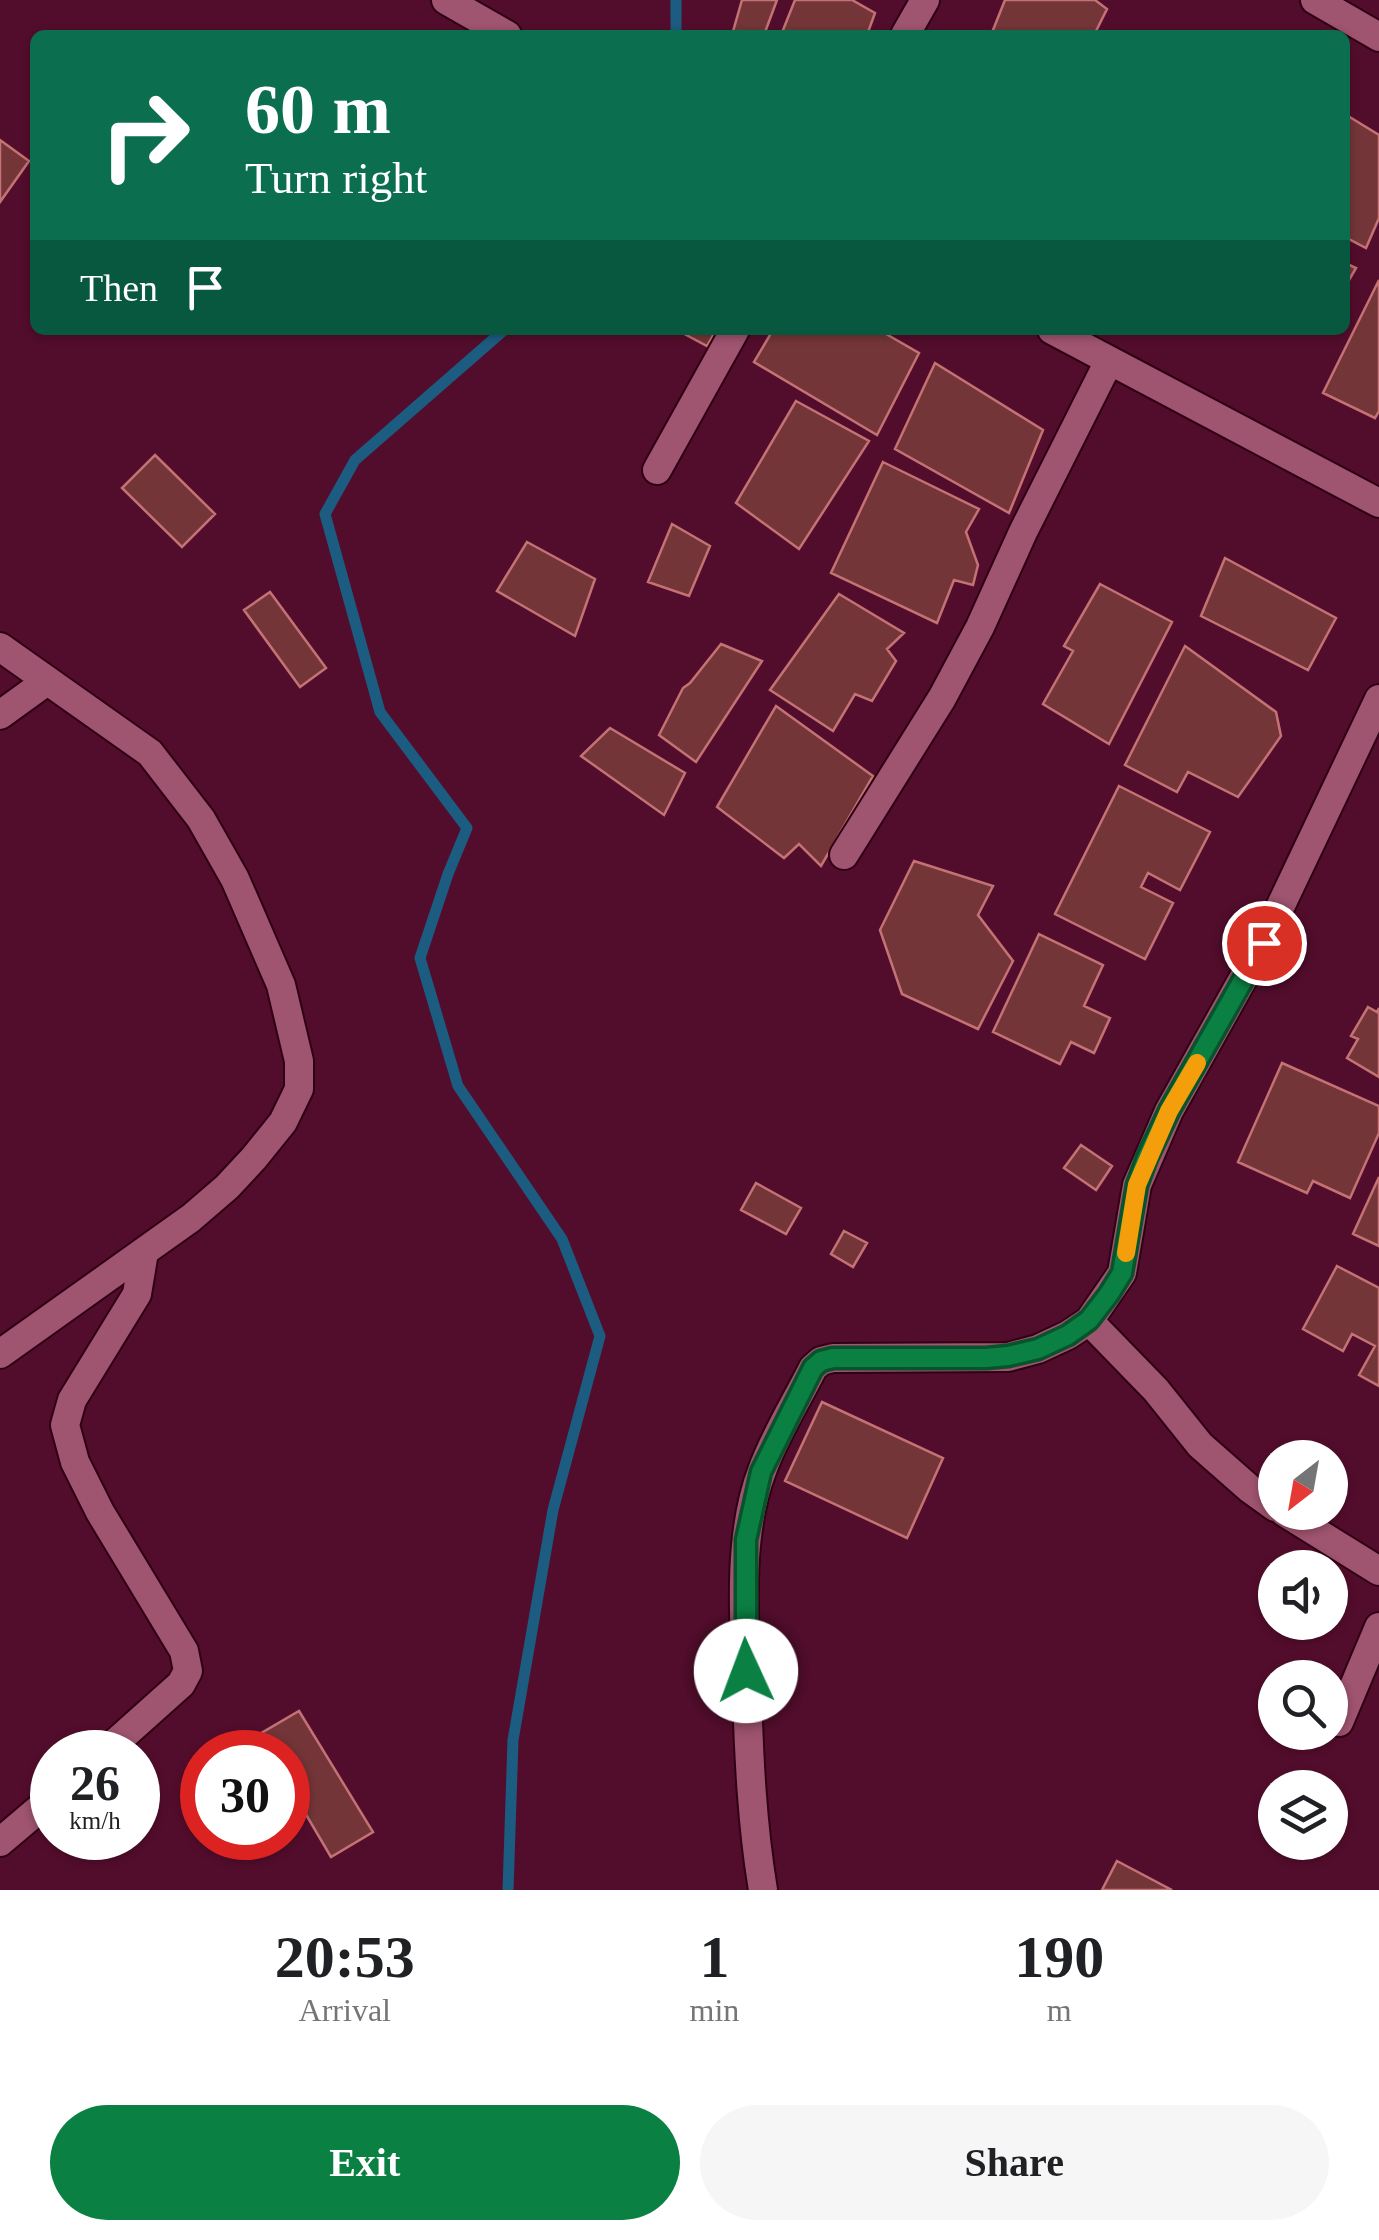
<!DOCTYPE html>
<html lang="en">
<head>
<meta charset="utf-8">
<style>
  body { margin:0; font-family:Georgia,serif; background:#f6f6f6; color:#202124; height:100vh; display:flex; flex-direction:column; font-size:38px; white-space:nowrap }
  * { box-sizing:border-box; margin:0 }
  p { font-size:32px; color:#757577 }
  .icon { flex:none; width:55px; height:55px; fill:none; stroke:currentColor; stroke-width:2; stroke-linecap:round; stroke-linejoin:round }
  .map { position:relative; height:1890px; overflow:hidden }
  .side { display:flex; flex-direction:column; background:#fff; flex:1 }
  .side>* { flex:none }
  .guide { position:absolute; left:30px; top:30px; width:1320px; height:305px; border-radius:15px; box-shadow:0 2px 8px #0004; background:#0b6e4f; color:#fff; overflow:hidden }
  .needle { width:65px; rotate:211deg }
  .buttons { position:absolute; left:1258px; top:1440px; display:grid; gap:20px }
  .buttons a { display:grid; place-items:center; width:90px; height:90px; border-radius:50%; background:#fff; box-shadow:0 2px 8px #0004; font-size:50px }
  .speed { position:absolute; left:30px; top:1730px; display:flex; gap:20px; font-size:50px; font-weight:700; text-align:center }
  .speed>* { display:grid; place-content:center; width:130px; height:130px; border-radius:50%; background:#fff; box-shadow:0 2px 8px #0004; line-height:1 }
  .speed small { font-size:25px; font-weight:400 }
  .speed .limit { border:15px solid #d22; background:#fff; color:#111 }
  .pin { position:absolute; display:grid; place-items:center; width:85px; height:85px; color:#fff; margin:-42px; border:5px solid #fff; border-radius:50%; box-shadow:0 2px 10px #0007 }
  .me { position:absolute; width:110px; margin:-55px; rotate:358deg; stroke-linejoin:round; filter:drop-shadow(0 0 8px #0008) }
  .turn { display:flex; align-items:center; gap:35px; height:210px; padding:0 50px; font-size:45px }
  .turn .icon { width:130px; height:130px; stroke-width:2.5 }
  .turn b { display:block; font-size:70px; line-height:85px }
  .then { display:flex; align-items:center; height:95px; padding:0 50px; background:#0003; gap:20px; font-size:38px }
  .eta { display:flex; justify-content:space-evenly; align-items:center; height:170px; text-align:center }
  .eta b { font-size:60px; font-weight:700; line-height:70px }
  .button { display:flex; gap:20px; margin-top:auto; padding:20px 50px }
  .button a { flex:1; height:115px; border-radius:60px; background:#0b8043; color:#fff; font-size:40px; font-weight:700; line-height:115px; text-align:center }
  .button a+a { background:#f6f6f6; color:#202124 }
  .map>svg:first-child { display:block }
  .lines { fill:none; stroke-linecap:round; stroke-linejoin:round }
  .stream { stroke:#1c5c81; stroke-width:11 }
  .building { fill:#733538; stroke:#c47274; stroke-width:2.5 }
  .minor-casing { stroke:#300015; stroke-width:32 }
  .minor { stroke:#9f546f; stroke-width:28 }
  .route-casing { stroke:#07532c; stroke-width:25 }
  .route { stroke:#0b8043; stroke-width:18 }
  .slow { stroke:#f59e0b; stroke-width:18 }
</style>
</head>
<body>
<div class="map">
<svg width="1379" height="1890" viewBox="0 0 1379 1890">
  <rect width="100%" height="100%" fill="#530d2c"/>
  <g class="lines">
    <path class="stream" d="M 676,35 L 676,0
      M 504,330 L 355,460 L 325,514 L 380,712 L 467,828 L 448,874 L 420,958 L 458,1086 L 562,1239 L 600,1336 L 553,1510 L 513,1740 L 508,1890"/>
  </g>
  <path class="building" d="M 742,0 L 777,0 L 764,35 L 732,35 Z
    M 795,0 L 852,0 L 875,13 L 867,35 L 781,35 Z
    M 1005,0 L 1095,0 L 1107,9 L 1094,35 L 991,35 Z
    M 1348,116 L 1379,135 L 1379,218 L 1366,248 L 1345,237 L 1345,118 Z
    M 0,140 L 29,161 L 0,202 Z
    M 1345,263 L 1356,268 L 1345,287 Z
    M 1379,280 L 1379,411 L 1375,418 L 1323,393 Z
    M 677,330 L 716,330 L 707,346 Z
    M 773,330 L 879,330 L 919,353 L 877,435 L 754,362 Z
    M 935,363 L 1043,430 L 1009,513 L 895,449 Z
    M 796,401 L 869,441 L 799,549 L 736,503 Z
    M 155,455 L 215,514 L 182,547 L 122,488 Z
    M 883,462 L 979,509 L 966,532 L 978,565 L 973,585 L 954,580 L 937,623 L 831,573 Z
    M 672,524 L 710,546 L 689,596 L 648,582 Z
    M 527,542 L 595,579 L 575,636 L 497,591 Z
    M 1225,558 L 1336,618 L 1308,670 L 1201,616 Z
    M 1100,584 L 1172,622 L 1109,744 L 1043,704 L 1073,651 L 1064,646 Z
    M 270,592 L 326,668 L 300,687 L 244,610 Z
    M 839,594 L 904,633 L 887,649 L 896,661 L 872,701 L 855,694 L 833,731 L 770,690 Z
    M 721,644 L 762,661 L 696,762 L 659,735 L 683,688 L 690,683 Z
    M 1185,646 L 1276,712 L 1281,736 L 1238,797 L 1188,772 L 1177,792 L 1125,765 Z
    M 776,706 L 873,776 L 821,866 L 799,844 L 784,858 L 717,807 Z
    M 610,728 L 685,773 L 664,815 L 581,756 Z
    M 1119,786 L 1210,832 L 1180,890 L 1148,873 L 1141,887 L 1173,903 L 1145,959 L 1055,914 Z
    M 914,861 L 993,886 L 978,915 L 1013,961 L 978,1029 L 902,994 L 880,930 Z
    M 1039,934 L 1103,965 L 1084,1006 L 1110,1018 L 1094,1053 L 1071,1042 L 1060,1064 L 993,1032 Z
    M 1368,1007 L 1377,1012 L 1379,1008 L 1379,1077 L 1347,1058 L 1358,1039 L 1351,1036 Z
    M 1282,1063 L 1379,1106 L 1379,1133 L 1350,1198 L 1313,1181 L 1307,1193 L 1238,1162 Z
    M 1081,1145 L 1112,1166 L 1096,1190 L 1064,1168 Z
    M 1379,1177 L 1379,1246 L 1353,1234 Z
    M 756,1183 L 801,1208 L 786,1234 L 741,1210 Z
    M 844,1231 L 867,1243 L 853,1267 L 831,1254 Z
    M 1337,1266 L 1379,1288 L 1379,1386 L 1359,1375 L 1375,1346 L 1352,1334 L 1343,1351 L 1303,1329 Z
    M 822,1402 L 943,1458 L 907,1538 L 785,1481 Z
    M 299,1711 L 373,1832 L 331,1857 L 288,1784 L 288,1752 L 268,1752 L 258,1735 Z
    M 1117,1861 L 1172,1890 L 1102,1890 Z"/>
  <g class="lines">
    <defs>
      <path id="minor" d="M 446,0 L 507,35
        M 1315,0 L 1379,37
        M 905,35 L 925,0
        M 1052,330 L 1379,503
        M 657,470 L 735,330
        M 0,647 L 150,753 L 201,819 L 235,879 L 281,985 L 299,1061 L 299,1089 L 283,1122 L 254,1158 L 227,1187 L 191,1218 L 0,1354
        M 0,715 L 47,681
        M 844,855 L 942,698 L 980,627 L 1023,532 L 1109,361
        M 1089,1321 L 1156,1390 L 1200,1445 L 1250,1489 L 1275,1507
        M 1284,1512 L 1379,1571
        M 1339,1722 L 1379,1627
        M 105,1752 L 181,1684 L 188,1671 L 184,1651 L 100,1512 L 75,1462 L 65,1425 L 72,1400 L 137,1294 L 144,1252
        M 0,1842 L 52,1798
        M 763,1890 C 752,1824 749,1758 747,1692 C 744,1623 737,1536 762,1471 C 774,1437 796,1402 813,1368 L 821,1361 L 833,1358 L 1008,1357 L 1038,1349 L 1068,1335 L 1089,1321 L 1122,1273 L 1137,1185 L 1169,1111 L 1263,943 L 1379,699"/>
    </defs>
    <use href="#minor" class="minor-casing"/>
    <use href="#minor" class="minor"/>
  </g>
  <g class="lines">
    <defs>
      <path id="route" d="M 746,1671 L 746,1540 L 761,1472 L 813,1368 L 821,1361 L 833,1358 L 986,1358 L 1008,1356 L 1038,1349 L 1068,1335 L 1089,1320 L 1109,1294 L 1122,1273 L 1137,1185 L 1147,1158 L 1169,1111 L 1264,943"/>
    </defs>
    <use href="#route" class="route-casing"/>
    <use href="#route" class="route"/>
    <path class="slow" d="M 1126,1253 L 1137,1185 L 1169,1111 L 1197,1063"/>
  </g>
</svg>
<div class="buttons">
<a><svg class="needle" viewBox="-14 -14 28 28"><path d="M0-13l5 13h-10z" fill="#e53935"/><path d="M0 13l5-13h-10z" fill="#757577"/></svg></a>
<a><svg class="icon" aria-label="sound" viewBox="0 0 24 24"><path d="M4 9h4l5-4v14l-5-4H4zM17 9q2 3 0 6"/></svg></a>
<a><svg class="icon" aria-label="search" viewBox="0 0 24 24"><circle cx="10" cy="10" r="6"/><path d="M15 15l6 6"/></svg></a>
<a><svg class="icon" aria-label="layers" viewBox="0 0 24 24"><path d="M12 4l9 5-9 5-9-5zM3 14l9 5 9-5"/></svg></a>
</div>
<div class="speed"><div>26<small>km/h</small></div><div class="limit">30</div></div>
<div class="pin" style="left:1264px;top:943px;background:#d93025"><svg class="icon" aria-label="arrive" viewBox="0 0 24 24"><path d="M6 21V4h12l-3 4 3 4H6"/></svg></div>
<svg class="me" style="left:746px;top:1671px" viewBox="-20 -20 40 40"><circle r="19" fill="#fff"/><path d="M0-13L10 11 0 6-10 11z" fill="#0b8043"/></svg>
<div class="guide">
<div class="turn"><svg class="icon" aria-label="right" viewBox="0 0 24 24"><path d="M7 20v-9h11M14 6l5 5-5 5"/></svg><div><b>60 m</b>Turn right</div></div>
<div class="then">Then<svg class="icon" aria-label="arrive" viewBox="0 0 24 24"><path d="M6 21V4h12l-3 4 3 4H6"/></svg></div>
</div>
</div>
<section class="side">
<div class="eta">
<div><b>20:53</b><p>Arrival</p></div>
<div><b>1</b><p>min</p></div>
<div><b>190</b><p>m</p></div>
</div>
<div class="button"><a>Exit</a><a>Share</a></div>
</section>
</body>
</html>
